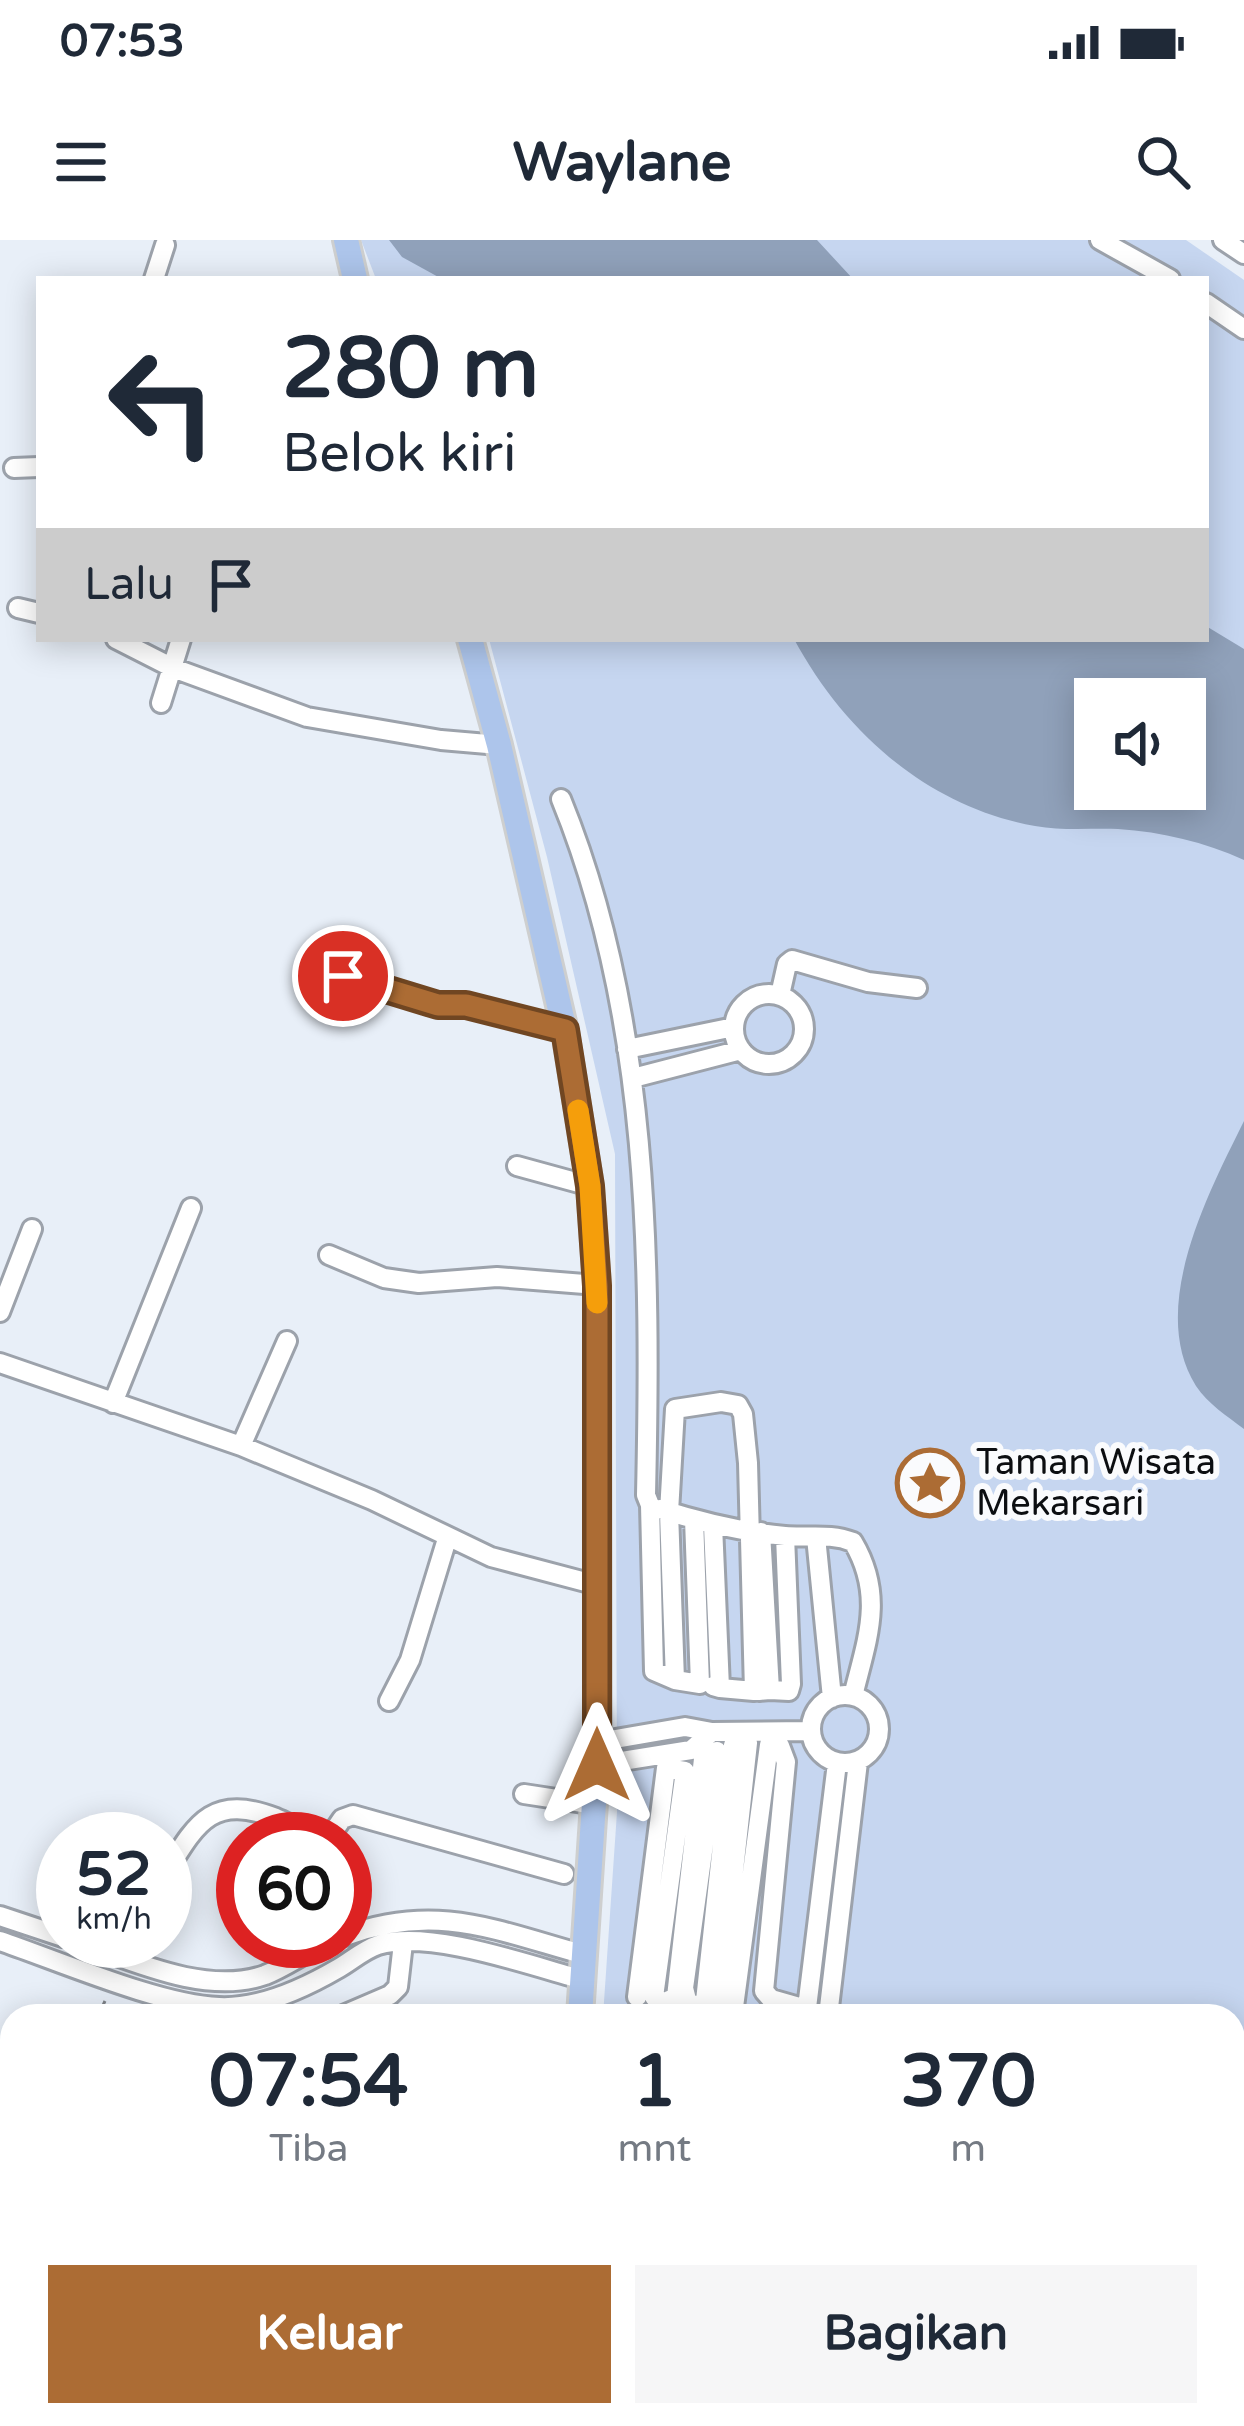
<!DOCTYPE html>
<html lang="id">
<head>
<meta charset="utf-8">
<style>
  body { margin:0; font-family:"Varela Round",sans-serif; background:#f6f6f7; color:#1f2937; height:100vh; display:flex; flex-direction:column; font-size:45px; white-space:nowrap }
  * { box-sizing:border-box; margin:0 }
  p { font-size:39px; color:#747a83 }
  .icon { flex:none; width:66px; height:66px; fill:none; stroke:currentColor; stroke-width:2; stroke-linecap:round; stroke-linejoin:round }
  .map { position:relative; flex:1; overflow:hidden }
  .side { position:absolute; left:0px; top:1764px; width:1245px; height:423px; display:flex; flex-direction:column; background:#fff; border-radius:36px 36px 0 0; box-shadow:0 6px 30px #0003 }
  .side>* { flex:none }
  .banner { position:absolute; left:36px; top:36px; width:1173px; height:366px; border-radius:0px; box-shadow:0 6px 30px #0003; background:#fff; color:#1f2937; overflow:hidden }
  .controls { position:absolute; left:1074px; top:438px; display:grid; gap:24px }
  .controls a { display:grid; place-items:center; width:132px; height:132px; border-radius:0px; background:#fff; box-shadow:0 6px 30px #0003; font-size:60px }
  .speed { position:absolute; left:36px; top:1572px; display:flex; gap:24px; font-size:60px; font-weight:700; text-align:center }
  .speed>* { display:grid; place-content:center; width:156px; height:156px; border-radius:50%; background:#fff; box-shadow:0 6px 30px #0003; line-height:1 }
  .speed small { font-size:30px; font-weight:400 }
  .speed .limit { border:18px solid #d22; background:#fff; color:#111 }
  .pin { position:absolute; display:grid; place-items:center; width:102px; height:102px; color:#fff; margin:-51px; border:6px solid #fff; border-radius:50%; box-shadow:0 3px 12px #0007 }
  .me { position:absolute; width:132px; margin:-66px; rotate:0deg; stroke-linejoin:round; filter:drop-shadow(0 0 9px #0008) }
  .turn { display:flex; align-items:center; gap:42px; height:252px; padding:0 48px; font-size:54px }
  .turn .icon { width:156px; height:156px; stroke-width:2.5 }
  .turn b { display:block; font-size:84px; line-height:102px }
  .then { display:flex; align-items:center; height:114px; padding:0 48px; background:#0003; gap:24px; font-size:45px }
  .eta { display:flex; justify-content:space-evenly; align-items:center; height:204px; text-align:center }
  .eta b { font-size:72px; font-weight:700; line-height:84px }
  .button { display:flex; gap:24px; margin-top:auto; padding:24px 48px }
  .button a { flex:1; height:138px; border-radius:0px; background:#ac6c34; color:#fff; font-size:48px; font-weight:700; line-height:138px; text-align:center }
  .button a+a { background:#f6f6f7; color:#1f2937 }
  .status { display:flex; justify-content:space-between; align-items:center; height:84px; padding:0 60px; background:#fff; direction:ltr }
  .status svg { height:33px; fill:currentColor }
  header { display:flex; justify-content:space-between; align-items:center; height:156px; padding:0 48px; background:#fff; font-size:54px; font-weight:700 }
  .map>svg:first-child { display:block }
  .green { fill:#c6d6f0; fill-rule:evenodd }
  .water { fill:#90a1ba; fill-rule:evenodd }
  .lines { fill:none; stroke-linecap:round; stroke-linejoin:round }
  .minor-casing { stroke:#9ca2ab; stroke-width:24 }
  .major-casing { stroke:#cecfcf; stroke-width:30 }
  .path { stroke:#7f8389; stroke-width:3; stroke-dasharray:6 6; stroke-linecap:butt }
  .minor { stroke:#fff; stroke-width:18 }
  .major { stroke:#adc5eb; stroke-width:24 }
  .route-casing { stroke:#704622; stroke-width:30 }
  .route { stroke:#ac6c34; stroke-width:21 }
  .slow { stroke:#f59e0b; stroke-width:21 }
  .labels { text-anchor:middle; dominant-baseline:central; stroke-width:12; stroke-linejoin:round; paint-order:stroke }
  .poi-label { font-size:36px; fill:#0c0e11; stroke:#fafbfd; text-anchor:start }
</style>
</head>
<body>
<div class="status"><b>07:53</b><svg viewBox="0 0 49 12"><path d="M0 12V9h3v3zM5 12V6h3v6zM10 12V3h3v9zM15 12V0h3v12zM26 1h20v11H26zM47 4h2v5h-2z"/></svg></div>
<header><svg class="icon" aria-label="menu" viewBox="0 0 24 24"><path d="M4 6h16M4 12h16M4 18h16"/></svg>Waylane<svg class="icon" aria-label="search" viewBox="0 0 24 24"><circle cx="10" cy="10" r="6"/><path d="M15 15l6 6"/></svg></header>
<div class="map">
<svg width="1244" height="2186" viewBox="0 0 1244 2186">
  <rect width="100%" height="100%" fill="#e8eff8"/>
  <path class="green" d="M 361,0 L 1186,0 L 1244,40 L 1244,2186 L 535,2186 L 538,2175 L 1233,2175 L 1233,1776 L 603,1776 L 617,1572 L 615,914 L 547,617 L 489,399 L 1206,399 L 1206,39 L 376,39 ZM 1095,459 L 1185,459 L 1185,549 L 1095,549 Z"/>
  <path class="water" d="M 389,0 L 817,0 L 853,39 L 442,39 L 402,17 Z
    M 1206,386 L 1244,409 L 1244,620 C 1204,602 1163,592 1118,589 C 1091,588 1063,591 1035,586 C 928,567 844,492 794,399 L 1206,399 ZM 1185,459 L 1185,549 L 1095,549 L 1095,459 Z
    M 1244,881 L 1244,1189 C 1227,1176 1208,1164 1196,1146 C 1147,1068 1209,952 1244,881 Z"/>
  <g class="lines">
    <defs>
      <path id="minor" d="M 1100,0 L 1170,39
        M 1223,0 L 1244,14
        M 154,39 L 165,5
        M 1206,63 L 1244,89
        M 14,228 L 39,227
        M 18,368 L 39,373
        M 116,399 L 173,428 L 307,477 L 441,500 L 499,505
        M 161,463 L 181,399
        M 561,559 C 650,777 651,1024 646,1255 L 650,1265 L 654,1431 L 675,1440 L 669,1272 L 675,1169 L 721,1162 L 738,1165 L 743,1174 L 748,1223 L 754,1451 L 720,1448
        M 342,736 L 438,765 L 466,765 L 565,791
        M734 789a35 35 0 1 1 70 0a35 35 0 1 1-70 0Z
        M 780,755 L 787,724 L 792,720 L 868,742 L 917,748
        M 627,809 L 734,787
        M 633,838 L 741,810
        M 517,926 L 590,946
        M 329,1015 L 384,1038 L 419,1043 L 497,1037 L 597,1045
        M 0,1072 L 32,989
        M 0,1123 L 241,1206 L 372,1260 L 491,1317 L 597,1345
        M 113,1163 L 191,968
        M 241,1206 L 287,1101
        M 660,1269 C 701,1282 742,1292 785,1296 C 810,1298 830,1293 853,1302 C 885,1356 867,1399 853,1456
        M 816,1297 L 832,1458
        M 675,1440 L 700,1444 L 694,1279
        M 713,1446 L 720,1448 L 713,1285
        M 770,1450 L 789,1451 L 791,1444 L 785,1296
        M 759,1451 L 770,1450 L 761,1292
        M811 1489a34 34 0 1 1 68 0a34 34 0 1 1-68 0Z
        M 389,1461 L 410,1420 L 447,1299
        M 598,1502 L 685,1487 L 712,1492 L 811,1491
        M 597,1525 L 691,1510 L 712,1492
        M 524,1554 L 596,1565
        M 165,1634 C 196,1584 211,1553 276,1578 C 293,1585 310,1595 329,1598 L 342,1579 L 353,1575 L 564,1634
        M 0,1676 L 63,1697
        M 345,1696 C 437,1662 497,1691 585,1715
        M 0,1701 C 59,1721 160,1765 219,1767 C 260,1769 303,1749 339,1728 C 351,1721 365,1709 378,1705 C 430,1689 531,1726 584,1740
        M 75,1701 C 131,1720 205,1756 265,1735 C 288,1726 308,1710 332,1701
        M 637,1757 L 666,1528 L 685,1531 L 654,1757 L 660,1764 L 676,1757 L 703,1519 L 717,1511 L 684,1748 L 688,1764 L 701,1765 L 705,1761 L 733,1505 L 748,1503 L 720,1758 L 725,1768 L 734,1767 L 769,1505 L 780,1506 L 786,1522 L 764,1751 L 771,1759 L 806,1769
        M 341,1776 L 390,1755 L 398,1747 L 403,1703
        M 806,1776 L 837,1523
        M 828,1776 L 858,1522
        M 0,2048 L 12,2050
        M 0,2118 L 12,2132
        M 46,2175 L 47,2186
        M 268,2175 L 268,2181 L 275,2186
        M 538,2175 L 579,2186
        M 598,2175 L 615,2186
        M 754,2186 L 755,2175
        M 782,2186 L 784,2175"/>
      <path id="major" d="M 346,0 L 355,39
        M 470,399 L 499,505 L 565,791 L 590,946 L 597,1045 L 598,1502 L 580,1776
        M 517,2186 L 520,2175"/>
    </defs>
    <use href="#minor" class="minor-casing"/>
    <use href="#major" class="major-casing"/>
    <path class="path" d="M 98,1776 L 105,1761"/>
    <use href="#minor" class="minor"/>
    <use href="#major" class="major"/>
  </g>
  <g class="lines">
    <defs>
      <path id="route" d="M 343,736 L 438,765 L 466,765 L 565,790 L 590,946 L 597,1046 L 597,1525"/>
    </defs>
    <use href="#route" class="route-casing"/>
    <use href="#route" class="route"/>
    <path class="slow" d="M 578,870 L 590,946 L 597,1063"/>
  </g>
  <defs>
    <symbol id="sight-ring" viewBox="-11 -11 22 22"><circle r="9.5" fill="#fafbfd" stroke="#ac6c34" stroke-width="1.5"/><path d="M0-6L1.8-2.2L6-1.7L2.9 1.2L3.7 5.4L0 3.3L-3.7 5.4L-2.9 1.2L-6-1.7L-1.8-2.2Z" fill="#ac6c34"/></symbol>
  </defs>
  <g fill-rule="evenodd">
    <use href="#sight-ring" x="892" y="1205" width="76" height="76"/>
  </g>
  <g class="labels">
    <g class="poi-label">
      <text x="976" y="1222">Taman Wisata<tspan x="976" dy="41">Mekarsari</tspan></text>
    </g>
  </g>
</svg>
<div class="controls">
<a><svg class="icon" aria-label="sound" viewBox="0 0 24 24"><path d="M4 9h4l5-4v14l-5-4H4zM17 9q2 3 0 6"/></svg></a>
</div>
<div class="speed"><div>52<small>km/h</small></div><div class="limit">60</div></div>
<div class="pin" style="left:343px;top:736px;background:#d93025"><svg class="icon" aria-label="arrive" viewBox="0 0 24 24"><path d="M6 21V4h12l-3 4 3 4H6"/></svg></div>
<svg class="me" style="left:597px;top:1525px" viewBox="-20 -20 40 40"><path d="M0-17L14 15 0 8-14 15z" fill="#ac6c34" stroke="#fff" stroke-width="4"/></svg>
<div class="banner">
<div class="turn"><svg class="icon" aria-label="left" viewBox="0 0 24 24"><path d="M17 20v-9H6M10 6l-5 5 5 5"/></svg><div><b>280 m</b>Belok kiri</div></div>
<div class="then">Lalu<svg class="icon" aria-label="arrive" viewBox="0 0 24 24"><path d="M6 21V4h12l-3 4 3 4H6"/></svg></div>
</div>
<section class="side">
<div class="eta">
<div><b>07:54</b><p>Tiba</p></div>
<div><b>1</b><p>mnt</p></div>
<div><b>370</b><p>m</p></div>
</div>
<div class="button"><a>Keluar</a><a>Bagikan</a></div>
</section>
</div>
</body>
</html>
